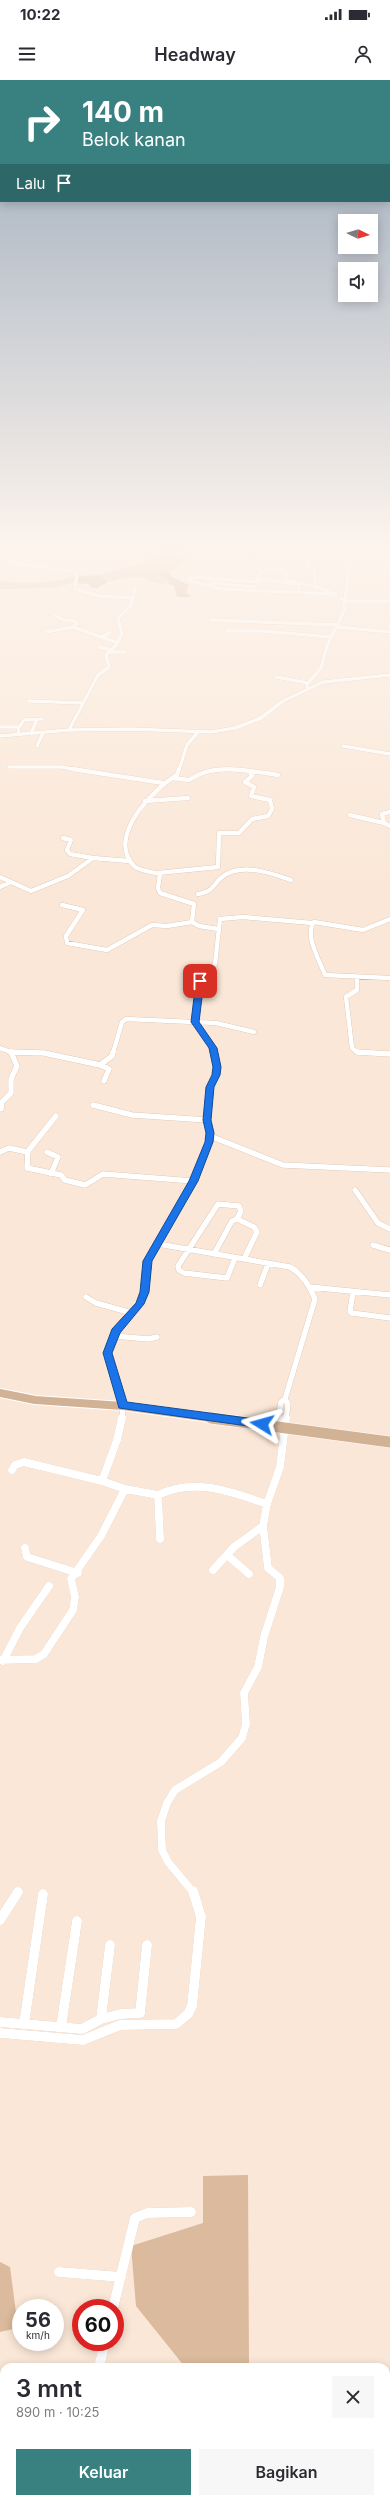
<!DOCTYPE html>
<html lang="id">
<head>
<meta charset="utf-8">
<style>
  body { margin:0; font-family:Inter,sans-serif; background:#f7f7f7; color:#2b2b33; height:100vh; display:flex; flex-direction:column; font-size:15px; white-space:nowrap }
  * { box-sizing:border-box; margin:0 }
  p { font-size:13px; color:#7c7c81 }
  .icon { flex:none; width:22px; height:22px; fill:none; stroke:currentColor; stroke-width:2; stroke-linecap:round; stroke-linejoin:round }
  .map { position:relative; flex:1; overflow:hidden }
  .panel { position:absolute; left:0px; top:2283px; width:390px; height:140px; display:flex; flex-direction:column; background:#fff; border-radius:12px 12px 0 0; box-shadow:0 2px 10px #0003 }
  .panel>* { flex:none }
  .guide { position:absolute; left:0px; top:0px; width:390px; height:122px; box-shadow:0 2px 10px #0003; background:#398181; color:#fff; overflow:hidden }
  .needle { width:26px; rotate:95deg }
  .buttons { position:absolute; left:338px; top:134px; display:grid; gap:8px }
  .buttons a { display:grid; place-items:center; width:40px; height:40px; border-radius:0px; background:#fff; box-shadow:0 2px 10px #0003; font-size:20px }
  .speed { position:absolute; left:12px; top:2219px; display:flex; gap:8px; font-size:20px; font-weight:700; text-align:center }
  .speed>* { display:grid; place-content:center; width:52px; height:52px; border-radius:50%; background:#fff; box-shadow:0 2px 10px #0003; line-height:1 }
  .speed small { font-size:10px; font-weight:400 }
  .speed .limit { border:6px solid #d22; background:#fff; color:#111 }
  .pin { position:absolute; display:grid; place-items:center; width:34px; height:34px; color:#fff; margin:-17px; border-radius:8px; box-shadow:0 2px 6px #0006 }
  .me { position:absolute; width:44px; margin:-22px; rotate:278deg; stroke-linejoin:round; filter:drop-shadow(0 0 3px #0008) }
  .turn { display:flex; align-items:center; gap:14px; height:84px; padding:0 16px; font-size:18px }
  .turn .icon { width:52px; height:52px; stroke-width:2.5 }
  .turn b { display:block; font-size:28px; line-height:34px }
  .then { display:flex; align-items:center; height:38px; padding:0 16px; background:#0003; gap:8px; font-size:15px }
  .round { display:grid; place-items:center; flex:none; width:42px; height:42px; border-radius:0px; background:#f7f7f7 }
  .head { display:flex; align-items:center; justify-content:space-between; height:68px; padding:0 16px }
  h1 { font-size:24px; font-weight:600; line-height:30px }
  .primary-button { display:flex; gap:8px; margin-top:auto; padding:8px 16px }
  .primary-button a { flex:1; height:46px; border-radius:0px; background:#398181; color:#fff; font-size:16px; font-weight:600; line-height:46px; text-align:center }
  .primary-button a+a { background:#f7f7f7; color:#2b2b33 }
  .status { display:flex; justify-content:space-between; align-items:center; height:28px; padding:0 20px; background:#fff; direction:ltr }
  .status svg { height:11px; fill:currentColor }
  header { display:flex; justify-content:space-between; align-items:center; height:52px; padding:0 16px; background:#fff; font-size:18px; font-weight:600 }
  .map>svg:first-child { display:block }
  .green { fill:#dbba9d }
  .water { fill:#c79c77 }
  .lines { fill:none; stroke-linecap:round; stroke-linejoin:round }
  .street-far4-casing { stroke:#d5b69d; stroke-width:4 }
  .street-far3-casing { stroke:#d5b69d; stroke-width:5 }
  .street-far2-casing { stroke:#d5b69d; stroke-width:6 }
  .street-far1-casing { stroke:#d5b69d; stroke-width:8 }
  .street-casing { stroke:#d5b69d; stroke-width:10 }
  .primary-far1-casing { stroke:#fff; stroke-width:10 }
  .primary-casing { stroke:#fff; stroke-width:12 }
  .street-far4 { stroke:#fff; stroke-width:3.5 }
  .street-far3 { stroke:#fff; stroke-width:4.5 }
  .street-far2 { stroke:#fff; stroke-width:5.5 }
  .street-far1 { stroke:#fff; stroke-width:8 }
  .street { stroke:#fff; stroke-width:10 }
  .primary-far1 { stroke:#d1b295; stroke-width:8 }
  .primary { stroke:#d1b295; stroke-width:11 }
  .route { fill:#1a73e8; stroke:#114b97 }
</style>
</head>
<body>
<div class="status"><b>10:22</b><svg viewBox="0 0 49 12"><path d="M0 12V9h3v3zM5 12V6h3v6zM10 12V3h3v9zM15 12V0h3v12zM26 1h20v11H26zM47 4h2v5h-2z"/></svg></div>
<header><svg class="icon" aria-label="menu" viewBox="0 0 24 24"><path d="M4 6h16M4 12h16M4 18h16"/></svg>Headway<svg class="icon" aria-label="person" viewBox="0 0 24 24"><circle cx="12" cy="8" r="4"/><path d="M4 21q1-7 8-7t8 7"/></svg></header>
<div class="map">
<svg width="390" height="2423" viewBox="0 0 390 2423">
  <rect width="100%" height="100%" fill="#fae7d7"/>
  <path class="green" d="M 162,470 L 184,470 L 181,475 L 187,482 L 169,491 L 157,492 L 170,502 C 157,507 149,498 137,497 C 127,497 117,500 108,502 L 99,495 C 120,486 146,488 162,470 Z
    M 75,496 L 73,503 L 54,508 L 0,509 L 0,501 C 26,504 50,504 75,496 Z
    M 248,2095 L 249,2287 L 185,2287 L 136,2226 L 131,2166 L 203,2143 L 203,2096 Z
    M 0,2182 L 10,2187 L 18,2248 L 0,2252 Z"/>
  <path class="water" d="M 169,491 L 171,496 L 189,505 L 186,512 L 191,517 L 177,517 L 174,506 L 167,503 L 170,502 L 156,492 Z
    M 99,495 L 108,502 L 97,508 L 90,507 L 89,504 L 73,503 L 75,496 Z"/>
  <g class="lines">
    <defs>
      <path id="street-far4" d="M 26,470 L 11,478 L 9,483 L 74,491 L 77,494 L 75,509 L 100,516 L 132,518
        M 318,470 L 310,477 L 307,486 L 314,490 L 316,507 L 331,512
        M 270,484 L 270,488 L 286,490 L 286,500 L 316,507
        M 259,499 L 257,499 L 262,491 L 268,491
        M 258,502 L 192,497 L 188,500 L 221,509 L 336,514
        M 211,503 L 256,507
        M 258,504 L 259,499 L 299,504 L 298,513
        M 341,518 L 344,521 L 390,521
        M 55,535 L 63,540 L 75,541 L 77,543 L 73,547 L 118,563
        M 210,540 L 338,545
        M 337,547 L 390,552
        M 226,551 L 262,551 L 331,557
        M 46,552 L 73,547
        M 102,558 L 110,552
        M 99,567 L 112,570
        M 109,572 L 125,572
        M 276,597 L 308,603 L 307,606
        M 308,603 L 321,588 L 327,566 L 344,531 L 351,471 L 342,470
        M 28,621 L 83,623
        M 0,647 L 19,647
        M 69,650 L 98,595 L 109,587 L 106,575 L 117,564 L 122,554 L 118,538 L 131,526 L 135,508
        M 18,654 L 19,647 L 24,640 L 42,639
        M 31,654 L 37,639
        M 0,656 L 69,650 L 130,649 L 211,652 L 235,648 L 261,638 L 283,621 L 323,602 L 390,595
        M 37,666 L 43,653
        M 343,666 L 390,674
        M 9,687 L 62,687 L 79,690
        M 179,690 L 187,665 L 198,652"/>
      <path id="street-far3" d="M 72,689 L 163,703
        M 179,689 L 177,695 C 153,709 106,757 134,786 C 139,791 153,792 160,794 L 158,808 L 160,813 L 194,824 L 192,842 L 199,846 L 218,849
        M 173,698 L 189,700 C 213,682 250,691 278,695
        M 145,721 L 188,718
        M 390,732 L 382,734 L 384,743 L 390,746
        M 350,735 L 384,743
        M 63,758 L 71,760 L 67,770 L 70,774 L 93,778
        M 158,793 L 218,787 L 219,753 L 239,753 L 252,739 L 268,736 L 272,729 L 270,720 L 251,716 L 254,707 L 245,702 L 252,696 L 250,692
        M 0,797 L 31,811 L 68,796 L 93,778 L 129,781
        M 0,807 L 9,803
        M 198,814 C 215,811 211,806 222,797 C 241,782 271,793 291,800
        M 62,825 L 83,830 L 66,856 L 67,863 L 107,870 L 152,845 L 167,846 L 192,842
        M 390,839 L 363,850 L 314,842 C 304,855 320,881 325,895 L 390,898
        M 357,897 L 357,910 L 346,917 L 352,968 L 357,972 L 370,973
        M 0,968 L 11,972 L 37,973
        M 113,973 L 122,942 L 126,939 L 216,943 L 254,952
        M 214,973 L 195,942 L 199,904 L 215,884 L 220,839 L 243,837 L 312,843"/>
      <path id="street-far2" d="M 10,972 L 44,973 L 100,985 L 112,976 L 113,972
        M 357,972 L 390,974
        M 100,985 L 109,989 L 104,1001
        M 93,1025 L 132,1035 L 207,1040
        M 1,1029 L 2,1022 L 11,1013 L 11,999 L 17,986 L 11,972
        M 56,1036 L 28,1071 L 27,1088 L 61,1095 L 65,1100 L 85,1105 L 103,1094 L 193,1101
        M 210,1056 L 283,1085 L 390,1090
        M 0,1072 L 9,1068 L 27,1072
        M 47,1072 L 58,1077 L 51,1094
        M 355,1110 L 378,1143 L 390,1149
        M 237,1139 L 254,1147 L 257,1152 L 244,1179
        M 158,1164 L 290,1187 C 302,1194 310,1206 315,1219 L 285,1319 L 281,1322 L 278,1339
        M 373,1165 L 390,1170
        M 214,1174 L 232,1141 L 237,1139
        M 235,1178 L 227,1198 L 184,1193 L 179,1190 L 178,1186 L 218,1124 L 239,1126 L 241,1131 L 237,1139
        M 260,1205 L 268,1184
        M 310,1207 L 390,1215
        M 353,1212 L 350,1231 L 352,1233 L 390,1238
        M 86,1217 L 96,1223 L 132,1233
        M 114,1256 L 149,1259 L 157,1257
        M 285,1319 L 288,1324 L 286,1339
        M 122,1339 L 123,1326 L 109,1280 L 109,1266 L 116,1252 L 140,1224 L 145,1212 L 148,1181 L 193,1101 L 210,1059 L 207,1040 L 210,1007 L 217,987 L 214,972"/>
      <path id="street-far1" d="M 277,1346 L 278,1338
        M 12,1390 L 15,1385 L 24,1382 L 102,1401
        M 125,1409 L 158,1415 L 160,1459
        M 158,1415 C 195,1397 231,1412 267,1424
        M 25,1468 L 27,1477 L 78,1493
        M 227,1475 L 249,1494
        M 213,1490 L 234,1467 L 263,1446
        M 0,1580 L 36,1579 L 44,1574 L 73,1530 L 75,1517 L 71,1499 L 101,1456 L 125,1409 L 102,1401 L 117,1360 L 122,1338
        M 3,1581 L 20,1548 L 49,1506
        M 193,1812 L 168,1782 L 162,1770 L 161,1741 L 167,1723 L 175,1710 L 221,1682 L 242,1658 L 246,1644 L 244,1613 L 258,1587 L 264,1557 L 280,1507 L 280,1498 L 268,1488 L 263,1446 L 267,1424 L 280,1387 L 286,1338"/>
      <path id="street" d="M 0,1840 L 18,1812
        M 101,1939 L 110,1865
        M 0,1942 L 82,1949 L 101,1939 L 121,1934 L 140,1933 L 147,1865
        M 24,1944 L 43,1814
        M 61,1947 L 77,1841
        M 0,1953 L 83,1960 L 120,1945 L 176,1944 L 188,1934 L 192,1926 L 201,1837 L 193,1811
        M 59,2192 L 121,2197
        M 113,2228 L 135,2138 L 147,2133 L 191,2132
        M 99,2287 L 105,2262
        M 0,2369 L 4,2370
        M 40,2419 L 40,2423
        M 130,2423 L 132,2419"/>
      <path id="primary-far1" d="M 0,1313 L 35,1320 L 123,1326 L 218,1339"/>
      <path id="primary" d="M 211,1338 L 390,1362"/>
    </defs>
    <use href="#street-far4" class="street-far4-casing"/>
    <use href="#street-far3" class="street-far3-casing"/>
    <use href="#street-far2" class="street-far2-casing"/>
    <use href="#street-far1" class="street-far1-casing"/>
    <use href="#street" class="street-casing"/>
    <use href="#primary-far1" class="primary-far1-casing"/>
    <use href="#primary" class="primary-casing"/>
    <use href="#street-far4" class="street-far4"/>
    <use href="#street-far3" class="street-far3"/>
    <use href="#street-far2" class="street-far2"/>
    <use href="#street-far1" class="street-far1"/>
    <use href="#street" class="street"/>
    <use href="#primary-far1" class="primary-far1"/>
    <use href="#primary" class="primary"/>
  </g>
  <linearGradient id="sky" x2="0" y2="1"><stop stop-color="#9baabb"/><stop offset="0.58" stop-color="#fdf4ed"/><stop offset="1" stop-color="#fdf4ed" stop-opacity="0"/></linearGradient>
  <rect width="390" height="809" fill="url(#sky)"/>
  <path class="route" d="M 200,899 L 204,901 L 199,942 L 217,968 L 221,987 L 220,995 L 214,1007 L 211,1040 L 214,1053 L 213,1062 L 198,1101 L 152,1181 L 149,1212 L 144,1224 L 120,1253 L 112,1273 L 127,1322 L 262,1340 L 267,1344 L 262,1348 L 119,1328 L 103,1273 L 112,1249 L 136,1223 L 140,1212 L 143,1181 L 189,1101 L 205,1062 L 206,1053 L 203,1040 L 206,1007 L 212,995 L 213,987 L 209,968 L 191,942 L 196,901 Z"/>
</svg>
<div class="buttons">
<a><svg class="needle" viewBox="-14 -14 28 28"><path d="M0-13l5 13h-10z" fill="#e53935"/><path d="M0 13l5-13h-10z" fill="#7c7c81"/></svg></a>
<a><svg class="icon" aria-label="sound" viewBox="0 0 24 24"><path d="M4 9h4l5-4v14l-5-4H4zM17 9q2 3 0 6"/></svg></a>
</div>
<div class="speed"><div>56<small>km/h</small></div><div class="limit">60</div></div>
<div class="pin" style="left:200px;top:901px;background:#d93025"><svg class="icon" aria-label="arrive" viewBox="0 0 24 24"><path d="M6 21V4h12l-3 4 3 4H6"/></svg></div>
<svg class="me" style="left:262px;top:1344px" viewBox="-20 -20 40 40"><path d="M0-17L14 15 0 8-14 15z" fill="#1a73e8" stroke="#fff" stroke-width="4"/></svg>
<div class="guide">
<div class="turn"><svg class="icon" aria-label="right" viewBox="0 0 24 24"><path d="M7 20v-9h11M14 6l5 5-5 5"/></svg><div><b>140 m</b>Belok kanan</div></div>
<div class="then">Lalu<svg class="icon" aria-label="arrive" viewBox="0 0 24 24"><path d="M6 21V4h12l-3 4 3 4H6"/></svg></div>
</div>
<section class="panel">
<div class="head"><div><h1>3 mnt</h1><p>890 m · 10:25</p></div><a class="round"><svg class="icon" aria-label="close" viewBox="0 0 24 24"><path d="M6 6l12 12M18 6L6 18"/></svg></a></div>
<div class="primary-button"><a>Keluar</a><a>Bagikan</a></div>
</section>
</div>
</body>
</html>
